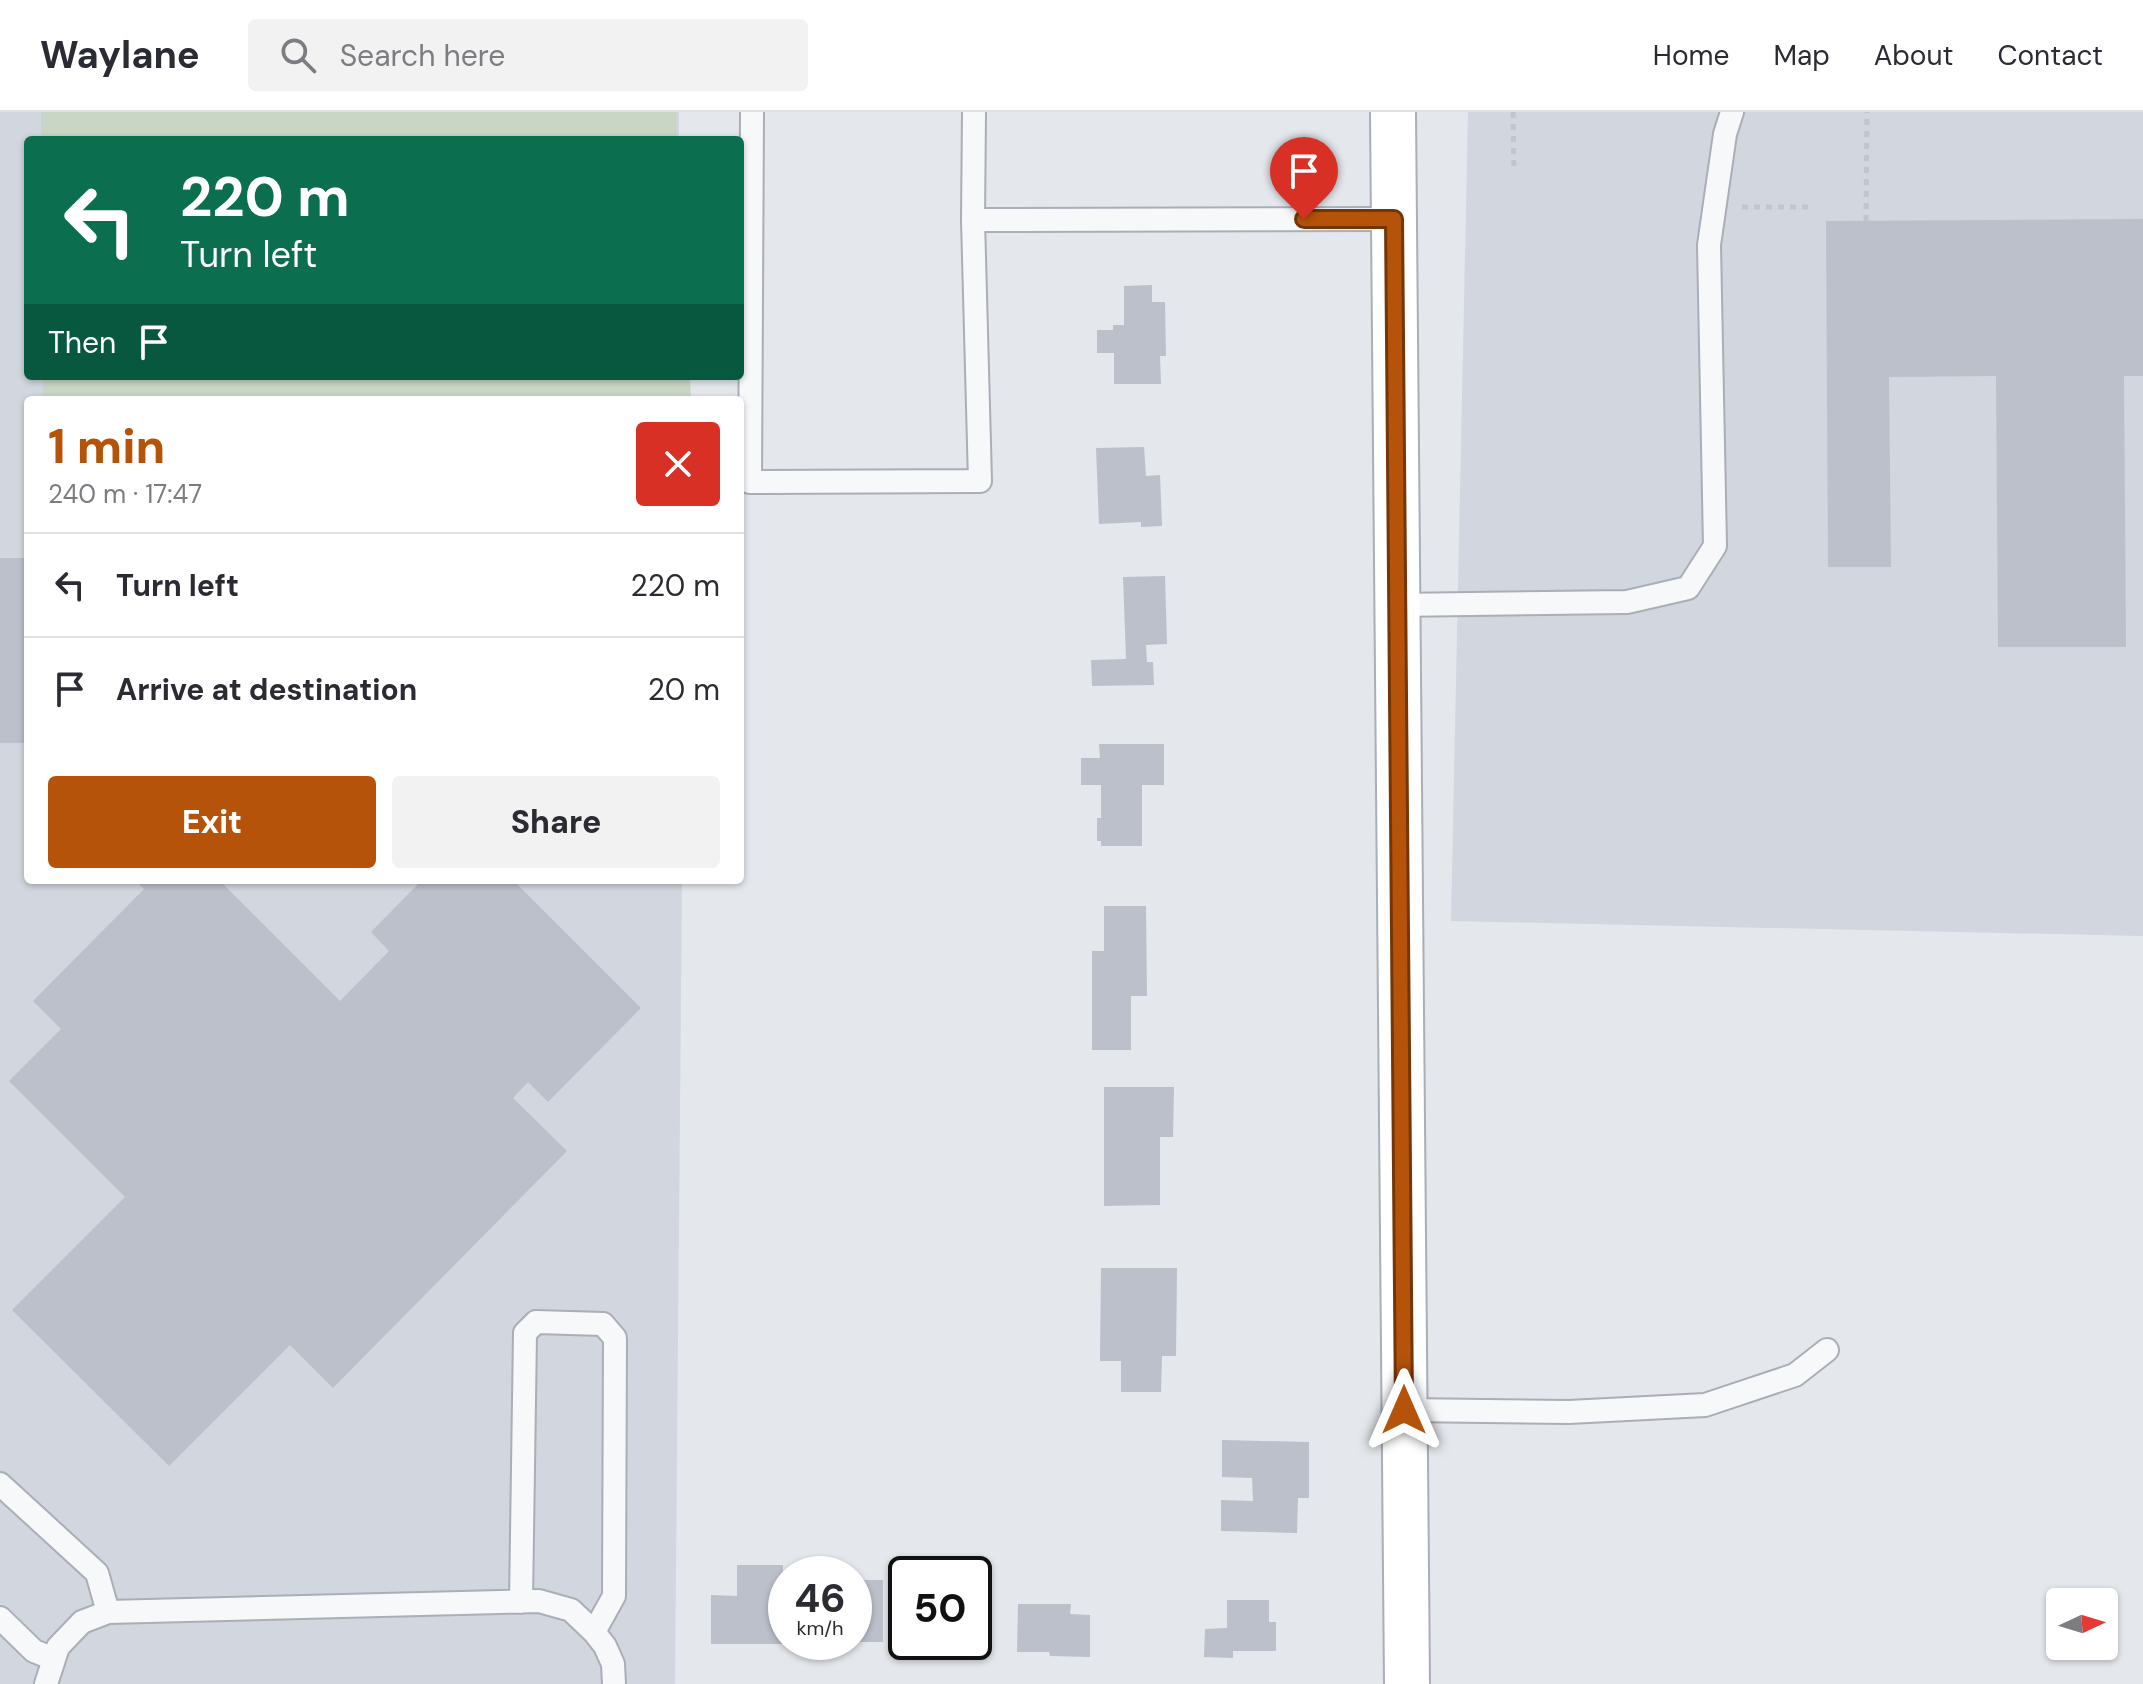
<!DOCTYPE html>
<html lang="en">
<head>
<meta charset="utf-8">
<style>
  body { margin:0; font-family:"DM Sans",sans-serif; background:#f2f2f3; color:#2b2b33; height:100vh; display:flex; flex-direction:column; font-size:30px; white-space:nowrap }
  * { box-sizing:border-box; margin:0 }
  p { font-size:26px; color:#7c7c81 }
  .icon { flex:none; width:44px; height:44px; fill:none; stroke:currentColor; stroke-width:2; stroke-linecap:round; stroke-linejoin:round }
  .map { position:relative; flex:1; overflow:hidden }
  .drawer { position:absolute; left:24px; top:284px; width:720px; height:488px; display:flex; flex-direction:column; background:#fff; border-radius:8px; box-shadow:0 2px 6px #0004 }
  .drawer>* { flex:none }
  .top-card { position:absolute; left:24px; top:24px; width:720px; height:244px; border-radius:8px; box-shadow:0 2px 6px #0004; background:#0b6e4f; color:#fff; overflow:hidden }
  .needle { width:52px; rotate:86deg }
  .controls { position:absolute; left:2046px; top:1476px; display:grid; gap:16px }
  .controls a { display:grid; place-items:center; width:72px; height:72px; border-radius:8px; background:#fff; box-shadow:0 2px 6px #0004; font-size:40px }
  .speed { position:absolute; left:768px; top:1444px; display:flex; gap:16px; font-size:40px; font-weight:700; text-align:center }
  .speed>* { display:grid; place-content:center; width:104px; height:104px; border-radius:50%; background:#fff; box-shadow:0 2px 6px #0004; line-height:1 }
  .speed small { font-size:20px; font-weight:400 }
  .speed .limit { border:4px solid #111; border-radius:12px; background:#fff; color:#111 }
  .pin { position:absolute; display:grid; place-items:center; width:68px; height:68px; color:#fff; margin:-82px -34px; border-radius:50% 50% 50% 0; rotate:-45deg; box-shadow:0 0 8px #0007 }
  .pin .icon { rotate:45deg }
  .me { position:absolute; width:88px; margin:-44px; rotate:0deg; stroke-linejoin:round; filter:drop-shadow(0 0 6px #0008) }
  .turn { display:flex; align-items:center; gap:28px; height:168px; padding:0 24px; font-size:36px }
  .turn .icon { width:104px; height:104px; stroke-width:2.5 }
  .turn b { display:block; font-size:56px; line-height:68px }
  .then { display:flex; align-items:center; height:76px; padding:0 24px; background:#0003; gap:16px; font-size:30px }
  .round { display:grid; place-items:center; flex:none; width:84px; height:84px; border-radius:8px; background:#f2f2f3 }
  .summary { display:flex; align-items:center; justify-content:space-between; height:136px; padding:0 24px }
  h1 { font-size:48px; font-weight:800; line-height:60px; color:#b45309 }
  .cta { display:flex; gap:16px; margin-top:auto; padding:16px 24px }
  .cta a { flex:1; height:92px; border-radius:8px; background:#b45309; color:#fff; font-size:32px; font-weight:800; line-height:92px; text-align:center }
  .cta a+a { background:#f2f2f3; color:#2b2b33 }
  ul { padding:0; list-style:none }
  li { display:flex; align-items:center; gap:24px; height:104px; padding:0 24px; border-top:2px solid #e1e1e2 }
  li div { flex:1 }
  li b { display:block; font-size:30px }
  li em { font-style:normal }
  header { display:flex; align-items:center; gap:48px; box-sizing:border-box; height:112px; padding:0 40px; background:#fff; border-bottom:2px solid #e1e1e2 }
  header strong { font-size:38px }
  nav { display:flex; gap:44px; margin-inline-start:auto; font-size:28px }
  .search { width:560px; height:72px; background:#f2f2f3; display:flex; align-items:center; gap:20px; box-sizing:border-box; padding:0 28px; border-radius:8px; color:#7c7c81; font-size:30px }
  .map>svg:first-child { display:block }
  .built { fill:#d2d6de }
  .green { fill:#c9d6c5 }
  .building { fill:#bbc0ca }
  .lines { fill:none; stroke-linecap:round; stroke-linejoin:round }
  .lane-casing { stroke:#a9aeb7; stroke-width:26 }
  .secondary-casing { stroke:#a9aeb7; stroke-width:48 }
  .path { stroke:#c2c5cb; stroke-width:5; stroke-dasharray:6 6; stroke-linecap:butt }
  .lane { stroke:#f7f8fa; stroke-width:22 }
  .secondary { stroke:#fff; stroke-width:44 }
  .route-casing { stroke:#753606; stroke-width:20 }
  .route { stroke:#b45309; stroke-width:14 }
</style>
</head>
<body>
<header>
<strong>Waylane</strong>
<div class="search"><svg class="icon" aria-label="search" viewBox="0 0 24 24"><circle cx="10" cy="10" r="6"/><path d="M15 15l6 6"/></svg>Search here</div>
<nav><a>Home</a><a>Map</a><a>About</a><a>Contact</a></nav>
</header>
<div class="map">
<svg width="2143" height="1572" viewBox="0 0 2143 1572">
  <rect width="100%" height="100%" fill="#e4e7ec"/>
  <path class="built" d="M 0,0 L 679,0 L 679,28 L 28,28 L 28,264 L 680,264 L 680,288 L 28,288 L 28,768 L 682,768 L 675,1572 L 0,1572 Z
    M 1468,0 L 2143,0 L 2143,824 L 1451,809 Z"/>
  <path class="green" d="M 41,0 L 676,0 L 677,28 L 41,28 Z
    M 43,264 L 690,264 L 691,288 L 43,288 Z"/>
  <path class="building" d="M 2143,107 L 2143,264 L 2124,264 L 2126,535 L 1998,535 L 1996,264 L 1889,265 L 1891,455 L 1828,455 L 1826,109 Z
    M 1152,173 L 1152,190 L 1165,190 L 1166,244 L 1160,244 L 1161,272 L 1114,272 L 1114,241 L 1097,241 L 1097,218 L 1113,218 L 1113,213 L 1124,213 L 1124,174 Z
    M 1144,335 L 1146,364 L 1160,363 L 1162,414 L 1141,415 L 1141,410 L 1099,412 L 1096,336 Z
    M 0,446 L 28,446 L 28,631 L 0,631 Z
    M 1165,464 L 1167,532 L 1146,533 L 1147,550 L 1153,550 L 1154,573 L 1092,574 L 1091,548 L 1126,547 L 1123,465 Z
    M 1099,632 L 1164,632 L 1164,673 L 1142,673 L 1142,734 L 1101,734 L 1101,729 L 1097,729 L 1097,706 L 1101,706 L 1101,673 L 1081,673 L 1081,646 L 1100,646 Z
    M 135,768 L 219,768 L 340,889 L 389,839 L 371,820 L 422,768 L 513,768 L 641,896 L 548,990 L 528,970 L 513,986 L 567,1039 L 333,1276 L 290,1233 L 169,1354 L 12,1198 L 125,1085 L 9,969 L 61,917 L 33,889 L 144,777 Z
    M 1104,794 L 1146,794 L 1147,884 L 1131,884 L 1131,938 L 1092,938 L 1092,839 L 1104,839 Z
    M 1104,975 L 1174,975 L 1173,1025 L 1160,1025 L 1160,1093 L 1104,1094 Z
    M 1101,1156 L 1177,1156 L 1176,1244 L 1162,1244 L 1161,1280 L 1121,1280 L 1121,1249 L 1100,1249 Z
    M 1222,1328 L 1309,1330 L 1309,1386 L 1298,1386 L 1297,1421 L 1221,1419 L 1221,1388 L 1253,1389 L 1252,1366 L 1222,1365 Z
    M 737,1453 L 783,1453 L 783,1532 L 711,1532 L 711,1483 L 737,1484 Z
    M 854,1468 L 883,1468 L 883,1530 L 854,1530 Z
    M 974,1474 L 986,1474 L 984,1542 L 935,1541 L 935,1535 L 913,1534 L 913,1530 L 974,1530 Z
    M 1227,1488 L 1269,1488 L 1269,1510 L 1276,1510 L 1276,1539 L 1233,1539 L 1233,1546 L 1204,1545 L 1205,1517 L 1227,1516 Z
    M 1018,1492 L 1071,1492 L 1070,1502 L 1090,1503 L 1090,1545 L 1050,1544 L 1049,1540 L 1017,1540 Z"/>
  <g class="lines">
    <defs>
      <path id="lane" d="M 752,0 L 750,370 L 980,369 L 973,108 L 974,0
        M 973,108 L 1394,107
        M 1396,493 L 1627,490 L 1688,476 L 1715,434 L 1709,133 L 1725,22 L 1732,0
        M 1404,1298 L 1569,1300 L 1705,1293 L 1795,1263 L 1827,1238
        M 0,1372 L 97,1461 L 108,1500
        M 521,1490 L 525,1221 L 536,1210 L 603,1212 L 615,1226 L 614,1484 L 594,1520
        M 0,1506 L 34,1539 L 54,1547
        M 46,1572 L 58,1535 L 82,1510 L 108,1500 L 539,1489 L 571,1498 L 594,1520 L 605,1534 L 613,1552 L 614,1572"/>
      <path id="secondary" d="M 1393,0 L 1407,1572"/>
    </defs>
    <use href="#lane" class="lane-casing"/>
    <use href="#secondary" class="secondary-casing"/>
    <path class="path" d="M 1513,0 L 1514,58
      M 1742,95 L 1810,95
      M 1866,109 L 1867,0"/>
    <use href="#lane" class="lane"/>
    <use href="#secondary" class="secondary"/>
  </g>
  <g class="lines">
    <defs>
      <path id="route" d="M 1304,107 L 1394,107 L 1404,1298"/>
    </defs>
    <use href="#route" class="route-casing"/>
    <use href="#route" class="route"/>
  </g>
</svg>
<div class="controls">
<a><svg class="needle" viewBox="-14 -14 28 28"><path d="M0-13l5 13h-10z" fill="#e53935"/><path d="M0 13l5-13h-10z" fill="#7c7c81"/></svg></a>
</div>
<div class="speed"><div>46<small>km/h</small></div><div class="limit">50</div></div>
<div class="pin" style="left:1304px;top:107px;background:#d93025"><svg class="icon" aria-label="arrive" viewBox="0 0 24 24"><path d="M6 21V4h12l-3 4 3 4H6"/></svg></div>
<svg class="me" style="left:1404px;top:1298px" viewBox="-20 -20 40 40"><path d="M0-17L14 15 0 8-14 15z" fill="#b45309" stroke="#fff" stroke-width="4"/></svg>
<div class="top-card">
<div class="turn"><svg class="icon" aria-label="left" viewBox="0 0 24 24"><path d="M17 20v-9H6M10 6l-5 5 5 5"/></svg><div><b>220 m</b>Turn left</div></div>
<div class="then">Then<svg class="icon" aria-label="arrive" viewBox="0 0 24 24"><path d="M6 21V4h12l-3 4 3 4H6"/></svg></div>
</div>
<section class="drawer">
<div class="summary"><div><h1>1 min</h1><p>240 m · 17:47</p></div><a class="round" style="background:#d93025;color:#fff"><svg class="icon" aria-label="close" viewBox="0 0 24 24"><path d="M6 6l12 12M18 6L6 18"/></svg></a></div>
<ul>
<li><svg class="icon" aria-label="left" viewBox="0 0 24 24"><path d="M17 20v-9H6M10 6l-5 5 5 5"/></svg><div><b>Turn left</b></div><em>220 m</em></li>
<li><svg class="icon" aria-label="arrive" viewBox="0 0 24 24"><path d="M6 21V4h12l-3 4 3 4H6"/></svg><div><b>Arrive at destination</b></div><em>20 m</em></li>
</ul>
<div class="cta"><a>Exit</a><a>Share</a></div>
</section>
</div>
</body>
</html>
